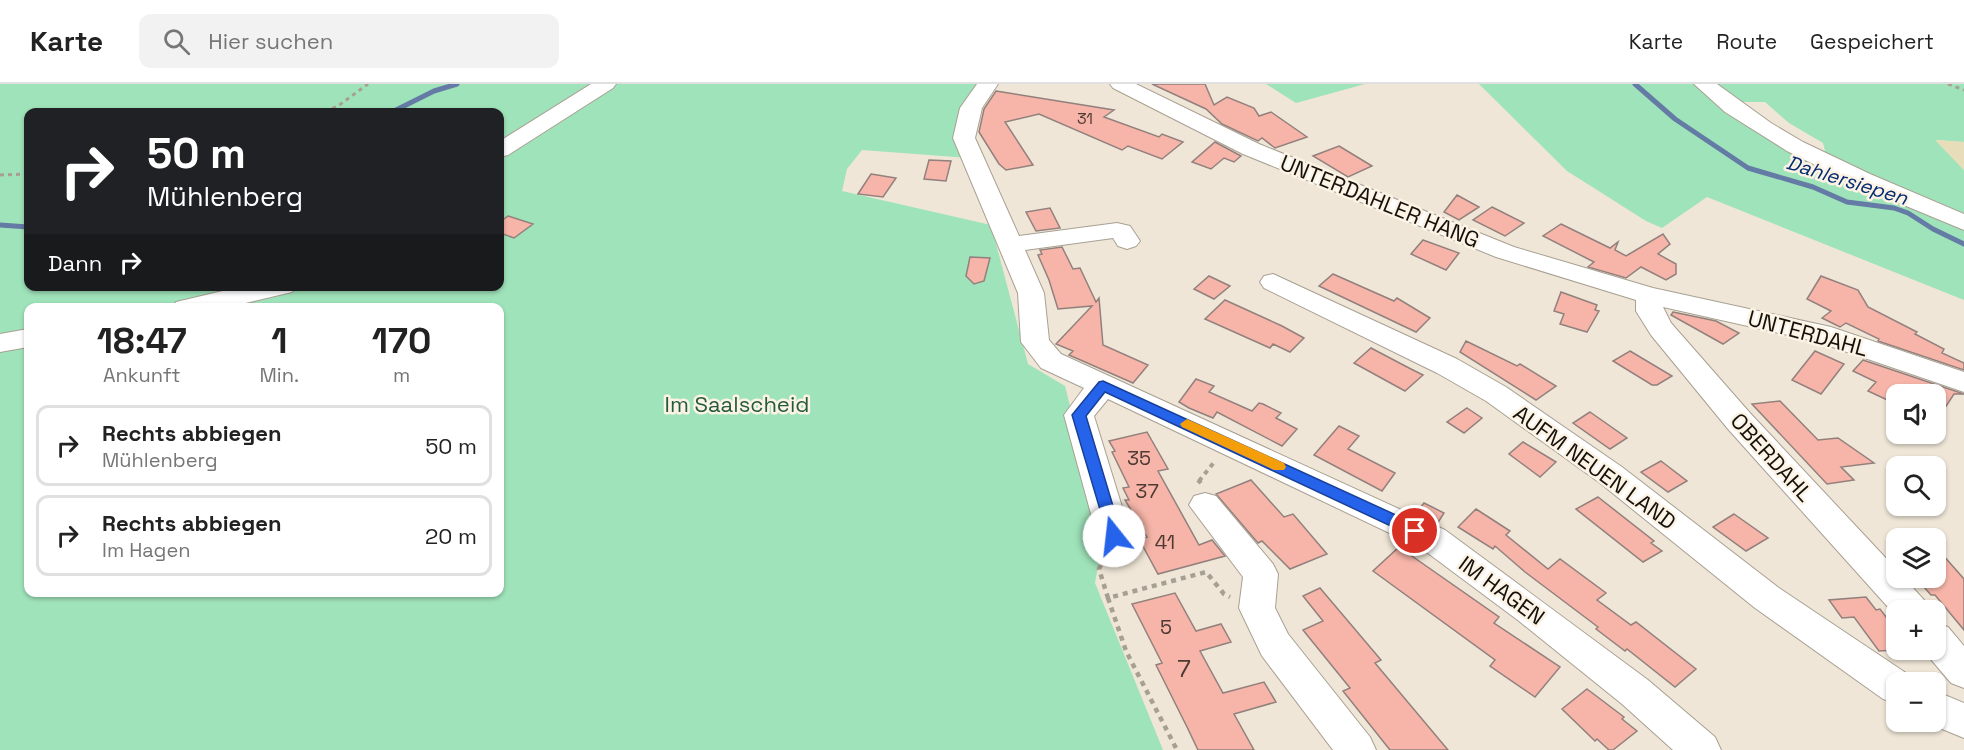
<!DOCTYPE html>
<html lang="de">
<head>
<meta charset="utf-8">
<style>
  body { margin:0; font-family:"Space Grotesk",sans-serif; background:#f2f2f2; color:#222; height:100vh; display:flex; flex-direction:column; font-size:22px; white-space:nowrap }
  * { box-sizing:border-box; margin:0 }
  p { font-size:20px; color:#767676 }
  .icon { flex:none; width:33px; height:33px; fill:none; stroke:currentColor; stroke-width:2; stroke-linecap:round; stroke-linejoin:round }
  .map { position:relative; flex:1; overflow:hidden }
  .sheet { position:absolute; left:24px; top:219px; width:480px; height:294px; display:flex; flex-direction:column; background:#fff; border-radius:12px; box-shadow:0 2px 4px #0004 }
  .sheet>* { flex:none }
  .banner { position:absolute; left:24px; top:24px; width:480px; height:183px; border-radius:12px; box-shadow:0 2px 4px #0004; background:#202124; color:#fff; overflow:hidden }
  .buttons { position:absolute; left:1886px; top:300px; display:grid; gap:12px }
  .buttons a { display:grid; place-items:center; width:60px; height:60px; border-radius:12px; background:#fff; box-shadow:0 2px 4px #0004; font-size:30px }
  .pin { position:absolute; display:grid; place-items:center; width:51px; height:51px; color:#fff; margin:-26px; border:3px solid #fff; border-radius:50%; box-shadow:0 2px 6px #0007 }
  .me { position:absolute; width:66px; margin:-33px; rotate:344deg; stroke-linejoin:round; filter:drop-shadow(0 0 4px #0008) }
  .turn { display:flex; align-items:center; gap:21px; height:126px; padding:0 24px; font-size:27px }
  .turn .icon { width:78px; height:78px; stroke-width:2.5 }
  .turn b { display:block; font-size:42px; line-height:51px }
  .then { display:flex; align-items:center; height:57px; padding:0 24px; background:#0003; gap:12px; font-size:22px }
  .eta { display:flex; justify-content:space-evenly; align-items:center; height:102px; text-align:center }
  .eta b { font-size:36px; font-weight:700; line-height:42px }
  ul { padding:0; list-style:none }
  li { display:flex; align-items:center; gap:18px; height:81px; margin:0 12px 9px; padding:0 12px; border:3px solid #e0e0e0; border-radius:12px }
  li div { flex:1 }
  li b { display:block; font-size:22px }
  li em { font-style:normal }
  header { display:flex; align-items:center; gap:36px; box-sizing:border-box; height:84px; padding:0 30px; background:#fff; border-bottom:2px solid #e0e0e0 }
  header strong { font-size:28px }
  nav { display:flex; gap:33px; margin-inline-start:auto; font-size:21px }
  .search { width:420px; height:54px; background:#f2f2f2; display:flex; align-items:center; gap:15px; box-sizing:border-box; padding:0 21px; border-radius:12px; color:#767676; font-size:22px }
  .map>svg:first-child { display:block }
  .green { fill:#9fe3ba; fill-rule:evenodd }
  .sand { fill:#e7deb9 }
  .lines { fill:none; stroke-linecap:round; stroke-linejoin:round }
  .stream { stroke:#647ba5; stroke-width:5 }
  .building { fill:#f7b5a9; stroke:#92807d; stroke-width:1.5 }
  .minor-casing { stroke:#a8a092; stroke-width:2 }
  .path-far2 { stroke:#a69f93; stroke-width:3; stroke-dasharray:4 4; stroke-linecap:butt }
  .path-far1 { stroke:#a69f93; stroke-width:4; stroke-dasharray:4.5 4.5; stroke-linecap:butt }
  .path { stroke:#a69f93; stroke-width:4.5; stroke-dasharray:5 5; stroke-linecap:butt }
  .minor { fill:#fff; fill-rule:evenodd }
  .route { fill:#2563eb; stroke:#184099; stroke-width:1.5 }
  .slow { fill:#f59e0b }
  .labels { text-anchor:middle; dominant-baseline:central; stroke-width:5; stroke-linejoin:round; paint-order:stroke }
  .far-number-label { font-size:16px; fill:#4d3a33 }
  .far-water-label { font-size:20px; font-style:italic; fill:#052b72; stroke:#fcf3e4 }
  .number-label { font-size:20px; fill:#4d3a33 }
  .street-label { font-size:22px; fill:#14110c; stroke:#fcf3e4 }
  .park-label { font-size:22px; fill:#225b3d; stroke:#fcf3e4 }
  .near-number-label { font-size:24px; fill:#4d3a33 }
</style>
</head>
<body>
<header>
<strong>Karte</strong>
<div class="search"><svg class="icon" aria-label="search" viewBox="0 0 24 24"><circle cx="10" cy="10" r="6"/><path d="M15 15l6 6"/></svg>Hier suchen</div>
<nav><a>Karte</a><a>Route</a><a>Gespeichert</a></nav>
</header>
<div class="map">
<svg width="1964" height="666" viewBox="0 0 1964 666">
  <rect width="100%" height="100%" fill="#efe6d7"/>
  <path class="green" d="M 0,0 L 981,0 L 969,74 L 862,66 L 847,85 L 842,107 L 991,141 L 1028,280 L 1065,302 L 1103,453 L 1095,499 L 1163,666 L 0,666 ZM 28,28 L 500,28 L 500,202 L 28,202 ZM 28,224 L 500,224 L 500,508 L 28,508 Z
    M 1266,0 L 1365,0 L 1296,19 Z
    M 1479,0 L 1705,0 L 1807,71 L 1825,67 L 1823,59 L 1789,39 L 1765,18 L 1739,18 L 1718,0 L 1964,0 L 1964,58 L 1936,56 L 1964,86 L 1964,216 L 1707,113 L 1662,144 L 1646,137 L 1567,87 Z"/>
  <path class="sand" d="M 1935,56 L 1964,58 L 1964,86 Z"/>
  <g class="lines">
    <path class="stream" d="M 1635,0 L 1675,35 L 1748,84 L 1813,103 L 1847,118 L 1894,124 L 1908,129 L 1933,145 L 1964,160
      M 392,28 L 434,7 L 457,0
      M 0,141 L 28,143"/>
  </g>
  <path class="building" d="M 1152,0 L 1205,0 L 1214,21 L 1227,13 L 1254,24 L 1259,32 L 1271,28 L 1307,53 L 1275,64 L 1262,54 L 1258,57 L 1222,40 L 1206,25 Z
    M 996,7 L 1114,26 L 1104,33 L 1159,53 L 1162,50 L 1183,58 L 1162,75 L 1128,62 L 1122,66 L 1039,30 L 1005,38 L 1033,81 L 1006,86 L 999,80 L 979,48 L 984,25 Z
    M 1215,58 L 1241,72 L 1234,78 L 1224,74 L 1211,85 L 1192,78 Z
    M 1339,62 L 1372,82 L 1348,93 L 1313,72 Z
    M 929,76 L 951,77 L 946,97 L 924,95 Z
    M 871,90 L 896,94 L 883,113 L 858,110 Z
    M 1457,111 L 1479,123 L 1459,136 L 1444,128 Z
    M 1492,123 L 1524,139 L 1505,152 L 1473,136 Z
    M 1050,124 L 1060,144 L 1036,147 L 1026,128 Z
    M 508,132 L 533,140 L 514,154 L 500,149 L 500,138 Z
    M 1561,140 L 1610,164 L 1618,158 L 1615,166 L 1626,172 L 1663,150 L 1670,160 L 1658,170 L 1676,180 L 1676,190 L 1666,196 L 1641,183 L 1626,194 L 1588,183 L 1594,178 L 1543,152 Z
    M 1423,156 L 1459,169 L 1446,186 L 1411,170 Z
    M 1062,163 L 1073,185 L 1080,184 L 1096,218 L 1099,214 L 1103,261 L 1148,281 L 1133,299 L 1069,271 L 1073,267 L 1056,260 L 1092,222 L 1058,225 L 1049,196 L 1038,171 L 1042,170 L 1040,166 Z
    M 970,173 L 990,174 L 984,197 L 974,200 L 966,192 Z
    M 1333,190 L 1394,217 L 1397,214 L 1430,234 L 1416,248 L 1319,202 Z
    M 1209,192 L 1230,202 L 1214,215 L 1194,205 Z
    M 1821,192 L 1858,206 L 1868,223 L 1917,248 L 1915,250 L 1944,265 L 1942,269 L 1964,279 L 1964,286 L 1878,257 L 1879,255 L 1846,239 L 1840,243 L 1822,234 L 1831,227 L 1807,215 Z
    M 1561,208 L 1597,221 L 1595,226 L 1599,227 L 1587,248 L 1560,240 L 1564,230 L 1554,227 Z
    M 1225,216 L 1282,242 L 1304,254 L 1290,268 L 1273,260 L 1270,264 L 1205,235 Z
    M 1673,228 L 1716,237 L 1739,249 L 1723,260 L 1671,231 Z
    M 1466,257 L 1517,282 L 1520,280 L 1556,302 L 1536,316 L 1460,268 Z
    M 1371,264 L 1409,284 L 1423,291 L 1405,307 L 1354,279 Z
    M 1630,267 L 1672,292 L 1657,301 L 1652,301 L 1613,277 Z
    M 1815,267 L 1844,280 L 1821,310 L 1792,296 Z
    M 1863,276 L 1964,310 L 1954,310 L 1935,339 L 1935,310 L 1896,310 L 1896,320 L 1868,307 L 1876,298 L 1853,287 Z
    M 1196,295 L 1214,302 L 1209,308 L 1252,327 L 1259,319 L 1263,320 L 1281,329 L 1276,334 L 1297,345 L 1282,362 L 1217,328 L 1213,334 L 1189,324 L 1179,318 Z
    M 1780,317 L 1818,356 L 1838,354 L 1874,379 L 1841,383 L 1854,396 L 1827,400 L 1752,320 Z
    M 1467,324 L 1482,334 L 1464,349 L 1447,338 Z
    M 1590,328 L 1627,354 L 1610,365 L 1573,339 Z
    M 1339,342 L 1359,352 L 1348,365 L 1395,389 L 1382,407 L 1314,371 Z
    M 1147,348 L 1168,385 L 1158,387 L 1199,461 L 1212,456 L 1225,472 L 1158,490 L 1139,455 L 1147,453 L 1125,416 L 1129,416 L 1123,404 L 1129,403 L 1112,368 L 1115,367 L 1109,357 Z
    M 1523,358 L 1556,378 L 1540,393 L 1509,370 Z
    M 1661,377 L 1687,397 L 1668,408 L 1641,388 Z
    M 1251,396 L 1284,433 L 1293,430 L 1327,470 L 1290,485 L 1262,457 L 1258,459 L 1216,410 Z
    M 1598,413 L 1654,457 L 1651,459 L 1662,467 L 1643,478 L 1576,425 Z
    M 1424,419 L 1444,429 L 1437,440 L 1415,430 Z
    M 1476,425 L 1510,447 L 1506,451 L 1548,485 L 1560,475 L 1606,509 L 1597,516 L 1631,541 L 1636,538 L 1696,585 L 1675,603 L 1627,565 L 1625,567 L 1596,545 L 1598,543 L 1525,488 L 1495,462 L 1493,465 L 1458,443 Z
    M 1734,430 L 1768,454 L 1746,467 L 1713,443 Z
    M 1935,462 L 1964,495 L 1964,546 L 1935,511 L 1931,511 L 1916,494 L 1935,494 Z
    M 1399,463 L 1499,533 L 1494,539 L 1560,583 L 1535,613 L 1490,582 L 1495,576 L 1373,487 Z
    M 1320,504 L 1381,576 L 1375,579 L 1448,666 L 1390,666 L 1355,622 L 1343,607 L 1350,604 L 1303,546 L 1323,537 L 1303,512 Z
    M 1175,509 L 1196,547 L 1221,540 L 1231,558 L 1200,567 L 1223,609 L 1264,598 L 1276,618 L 1234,630 L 1254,666 L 1198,666 L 1188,645 L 1156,581 L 1162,579 L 1132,520 Z
    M 1866,513 L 1876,526 L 1880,525 L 1896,546 L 1896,566 L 1879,567 L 1854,533 L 1842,534 L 1829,516 Z
    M 1587,605 L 1624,633 L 1622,635 L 1637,647 L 1613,666 L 1609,666 L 1597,655 L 1595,657 L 1562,625 Z"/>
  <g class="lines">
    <defs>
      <path id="minor" d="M 591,0 L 616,0 L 613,4 L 508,71 L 500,73 L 500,57 Z
        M 977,0 L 998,0 L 982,24 L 975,54 L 1019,152 L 1117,139 L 1130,142 L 1140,157 L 1136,162 L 1127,165 L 1118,162 L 1113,154 L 1025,166 L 1044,209 L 1049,256 L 1061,270 L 1445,446 L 1648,596 L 1715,653 L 1721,666 L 1673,666 L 1622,620 L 1519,537 L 1421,464 L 1108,315 L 1094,332 L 1131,452 L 1126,461 L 1114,465 L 1102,461 L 1097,452 L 1064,331 L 1084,304 L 1041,284 L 1021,258 L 1018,209 L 953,54 L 960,24 Z
        M 1110,0 L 1136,0 L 1259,60 L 1514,163 L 1653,204 L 1831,243 L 1964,288 L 1964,308 L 1815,257 L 1663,223 L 1671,239 L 1750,329 L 1896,485 L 1896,494 L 1904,494 L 1924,516 L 1929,526 L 1896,526 L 1896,532 L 1728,345 L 1651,251 L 1636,227 L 1636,216 L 1496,173 L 1243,70 L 1113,4 Z
        M 1694,0 L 1717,0 L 1771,39 L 1803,58 L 1870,90 L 1964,130 L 1964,146 L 1853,100 L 1787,67 L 1725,28 Z
        M 1273,190 L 1457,275 L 1506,303 L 1622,383 L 1779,504 L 1909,591 L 1913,598 L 1896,598 L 1896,619 L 1883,615 L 1755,524 L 1600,399 L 1486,317 L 1437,289 L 1264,204 L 1260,198 L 1264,192 Z
        M 244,202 L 296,202 L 292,208 L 225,224 L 173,224 L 176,218 Z
        M 28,245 L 28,263 L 0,268 L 0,250 Z
        M 1205,409 L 1216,412 L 1273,480 L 1278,490 L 1275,524 L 1288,550 L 1370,653 L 1376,666 L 1333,666 L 1262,572 L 1239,524 L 1243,493 L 1189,421 L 1194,412 Z
        M 1935,539 L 1948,543 L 1964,562 L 1964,604 L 1951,599 L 1923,566 L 1935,566 Z
        M 1935,607 L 1964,619 L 1964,654 L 1925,638 L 1935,638 Z"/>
    </defs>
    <use href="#minor" class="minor-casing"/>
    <path class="path-far2" d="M 1948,0 L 1964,6
      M 325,28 L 338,22 L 368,0
      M 0,91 L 28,90"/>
    <path class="path-far1" d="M 1199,397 L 1215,377"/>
    <path class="path" d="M 1198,399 L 1201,396
      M 1105,472 L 1099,485 L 1108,514 L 1206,488 L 1224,510 L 1230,513
      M 1108,514 L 1126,567 L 1177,666"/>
    <use href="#minor" class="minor"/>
  </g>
  <path class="route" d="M 1103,297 L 1420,442 L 1423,447 L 1420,451 L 1410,451 L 1105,308 L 1086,332 L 1122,452 L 1119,456 L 1109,456 L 1072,331 L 1099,298 Z"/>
  <path class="slow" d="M 1187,335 L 1284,379 L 1286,383 L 1284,386 L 1274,386 L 1182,343 L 1180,340 Z"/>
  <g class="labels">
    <g class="far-number-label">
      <text x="1085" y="34">31</text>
    </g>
    <g class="far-water-label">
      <text transform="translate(1847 96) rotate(17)">Dahlersiepen</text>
    </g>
    <g class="number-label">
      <text x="1139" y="374">35</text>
      <text x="1147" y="407">37</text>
      <text x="1165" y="458">41</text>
      <text x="1166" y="543">5</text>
    </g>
    <g class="street-label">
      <text transform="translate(1380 117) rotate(22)">UNTERDAHLER HANG</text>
      <text transform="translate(1808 249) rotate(15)">UNTERDAHL</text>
      <text transform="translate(1772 373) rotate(48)">OBERDAHL</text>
      <text transform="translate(1595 383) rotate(36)">AUFM NEUEN LAND</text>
      <text transform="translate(1502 506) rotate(36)">IM HAGEN</text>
    </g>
    <g class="park-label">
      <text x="737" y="320">Im Saalscheid</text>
    </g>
    <g class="near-number-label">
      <text x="1184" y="584">7</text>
    </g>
  </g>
</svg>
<div class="buttons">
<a><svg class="icon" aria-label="sound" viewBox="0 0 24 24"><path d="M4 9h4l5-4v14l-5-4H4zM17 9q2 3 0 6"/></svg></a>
<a><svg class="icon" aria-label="search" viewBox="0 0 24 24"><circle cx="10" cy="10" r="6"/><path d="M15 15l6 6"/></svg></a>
<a><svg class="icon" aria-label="layers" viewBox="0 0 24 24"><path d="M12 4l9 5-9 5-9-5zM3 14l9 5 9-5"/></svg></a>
<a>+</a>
<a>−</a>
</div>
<div class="pin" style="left:1415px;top:447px;background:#d93025"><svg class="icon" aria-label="arrive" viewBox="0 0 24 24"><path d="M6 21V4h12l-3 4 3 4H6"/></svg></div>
<svg class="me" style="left:1114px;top:452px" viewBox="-20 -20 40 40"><circle r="19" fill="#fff"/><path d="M0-13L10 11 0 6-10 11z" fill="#2563eb"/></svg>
<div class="banner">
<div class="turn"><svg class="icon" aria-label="right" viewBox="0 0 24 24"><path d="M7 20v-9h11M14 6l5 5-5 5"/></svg><div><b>50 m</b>Mühlenberg</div></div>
<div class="then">Dann<svg class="icon" aria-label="right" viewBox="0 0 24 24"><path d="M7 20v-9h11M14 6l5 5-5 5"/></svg></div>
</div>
<section class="sheet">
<div class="eta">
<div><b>18:47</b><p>Ankunft</p></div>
<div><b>1</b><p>Min.</p></div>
<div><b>170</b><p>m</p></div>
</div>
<ul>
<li><svg class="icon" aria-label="right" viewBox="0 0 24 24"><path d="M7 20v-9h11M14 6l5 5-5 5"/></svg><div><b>Rechts abbiegen</b><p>Mühlenberg</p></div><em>50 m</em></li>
<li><svg class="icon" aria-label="right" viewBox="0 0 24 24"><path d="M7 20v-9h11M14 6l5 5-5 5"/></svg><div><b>Rechts abbiegen</b><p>Im Hagen</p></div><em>20 m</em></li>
</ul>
</section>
</div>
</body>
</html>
